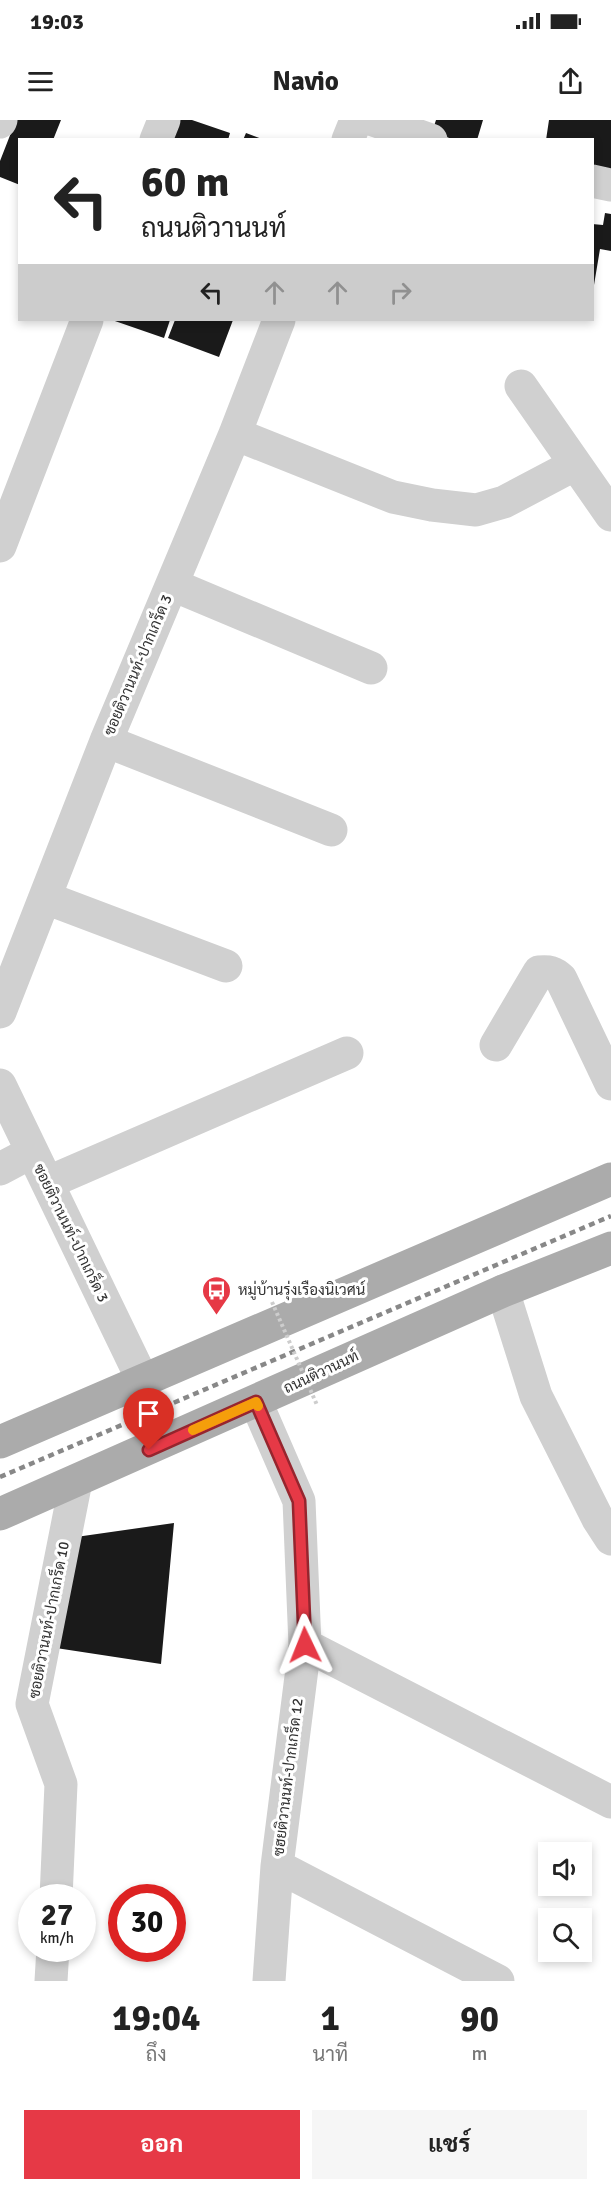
<!DOCTYPE html>
<html lang="th">
<head>
<meta charset="utf-8">
<style>
  body { margin:0; font-family:Signika,Sarabun,sans-serif; background:#f6f6f6; color:#222; height:100vh; display:flex; flex-direction:column; font-size:22px; white-space:nowrap }
  * { box-sizing:border-box; margin:0 }
  p { font-size:20px; color:#767676 }
  .icon { flex:none; width:33px; height:33px; fill:none; stroke:currentColor; stroke-width:2; stroke-linecap:round; stroke-linejoin:round }
  .map { position:relative; height:1861px; overflow:hidden }
  .panel { display:flex; flex-direction:column; background:#fff; flex:1 }
  .panel>* { flex:none }
  .hud { position:absolute; left:18px; top:18px; width:576px; height:183px; border-radius:0px; box-shadow:0 3px 9px #0003; background:#fff; color:#222; overflow:hidden }
  .tools { position:absolute; left:538px; top:1722px; display:grid; gap:12px }
  .tools a { display:grid; place-items:center; width:54px; height:54px; border-radius:0px; background:#fff; box-shadow:0 3px 9px #0003; font-size:30px }
  .speed { position:absolute; left:18px; top:1764px; display:flex; gap:12px; font-size:30px; font-weight:700; text-align:center }
  .speed>* { display:grid; place-content:center; width:78px; height:78px; border-radius:50%; background:#fff; box-shadow:0 3px 9px #0003; line-height:1 }
  .speed small { font-size:15px; font-weight:400 }
  .speed .limit { border:9px solid #d22; background:#fff; color:#111 }
  .pin { position:absolute; display:grid; place-items:center; width:51px; height:51px; color:#fff; margin:-62px -26px; border-radius:50% 50% 50% 0; rotate:-45deg; box-shadow:0 0 6px #0007 }
  .pin .icon { rotate:45deg }
  .me { position:absolute; width:66px; margin:-33px; rotate:358deg; stroke-linejoin:round; filter:drop-shadow(0 0 4px #0008) }
  .turn { display:flex; align-items:center; gap:21px; height:126px; padding:0 24px; font-size:27px }
  .turn .icon { width:78px; height:78px; stroke-width:2.5 }
  .turn b { display:block; font-size:42px; line-height:51px }
  .lanes { display:flex; align-items:center; height:57px; padding:0 24px; background:#0003; justify-content:center; gap:30px; direction:ltr }
  .lanes .off { opacity:.35 }
  .eta { display:flex; justify-content:space-evenly; align-items:center; height:102px; text-align:center }
  .eta b { font-size:36px; font-weight:700; line-height:42px }
  .primary-button { display:flex; gap:12px; margin-top:auto; padding:12px 24px }
  .primary-button a { flex:1; height:69px; border-radius:0px; background:#e63946; color:#fff; font-size:24px; font-weight:700; line-height:69px; text-align:center }
  .primary-button a+a { background:#f6f6f6; color:#222 }
  .status { display:flex; justify-content:space-between; align-items:center; height:42px; padding:0 30px; background:#fff; direction:ltr }
  .status svg { height:16px; fill:currentColor }
  header { display:flex; justify-content:space-between; align-items:center; height:78px; padding:0 24px; background:#fff; font-size:27px; font-weight:700 }
  .map>svg:first-child { display:block }
  .building { fill:#1a1a1a }
  .lines { fill:none; stroke-linecap:round; stroke-linejoin:round }
  .minor { stroke:#d0d0d0; stroke-width:33 }
  .major { stroke:#ababab; stroke-width:33 }
  .rail { stroke:#888; stroke-width:4.5; stroke-dasharray:6 4.5; stroke-linecap:butt }
  .path-bridge { stroke:#cdcdcd; stroke-width:4; stroke-dasharray:3 3; stroke-linecap:butt }
  .route-casing { stroke:#96252e; stroke-width:15 }
  .route { stroke:#e63946; stroke-width:10 }
  .slow { stroke:#f59e0b; stroke-width:10 }
  .labels { text-anchor:middle; dominant-baseline:central; stroke-width:6; stroke-linejoin:round; paint-order:stroke }
  .street-label { font-size:15px; fill:#333; stroke:#fff }
  .poi-label { font-size:15px; fill:#333; stroke:#fff; text-anchor:start }
</style>
</head>
<body>
<div class="status"><b>19:03</b><svg viewBox="0 0 49 12"><path d="M0 12V9h3v3zM5 12V6h3v6zM10 12V3h3v9zM15 12V0h3v12zM26 1h20v11H26zM47 4h2v5h-2z"/></svg></div>
<header><svg class="icon" aria-label="menu" viewBox="0 0 24 24"><path d="M4 6h16M4 12h16M4 18h16"/></svg>Navio<svg class="icon" aria-label="share" viewBox="0 0 24 24"><path d="M12 15V3M7 8l5-5 5 5M5 13v7h14v-7"/></svg></header>
<div class="map">
<svg width="611" height="1861" viewBox="0 0 611 1861">
  <rect width="100%" height="100%" fill="#fff"/>
  <path class="building" d="M 16,0 L 61,0 L 53,20 L 20,20 L 20,65 L 0,57 L 0,41 Z
    M 177,0 L 192,0 L 230,13 L 228,20 L 171,20 Z
    M 436,0 L 483,0 L 477,20 L 455,20 L 432,12 Z
    M 549,0 L 611,0 L 611,57 L 592,54 L 592,20 L 546,20 Z
    M 246,13 L 262,19 L 262,20 L 243,20 Z
    M 605,93 L 611,94 L 611,131 L 600,129 L 592,177 L 592,104 L 603,105 Z
    M 112,200 L 170,200 L 164,218 Z
    M 175,200 L 233,200 L 219,237 L 168,218 Z
    M 174,1403 L 161,1544 L 56,1528 L 76,1417 Z"/>
  <g class="lines">
    <path class="minor" d="M 373,0 L 431,20
      M 0,2 L 1,0
      M 156,20 L 164,0
      M 348,20 L 356,0
      M 592,61 L 611,65
      M 521,266 L 611,395
      M 235,314 L 393,377 L 432,385 L 476,390 L 504,382 L 574,345
      M 0,426 L 87,200
      M 173,465 L 371,548
      M 106,621 L 331,710
      M 46,778 L 226,846
      M 0,892 L 106,621 L 235,314 L 279,200
      M 496,925 L 539,852 C 549,851 554,852 561,859 L 611,964
      M 0,965 L 143,1261
      M 0,1049 L 32,1032
      M 49,1062 L 347,933
      M 503,1171 L 536,1276 L 598,1399 L 611,1419
      M 256,1282 L 299,1381 L 305,1525 L 277,1746 L 269,1861
      M 305,1525 L 611,1682
      M 277,1746 L 498,1861
      M 56,1778 L 61,1664 L 32,1584 L 76,1361
      M 51,1861 L 53,1828"/>
    <path class="major" d="M 0,1322 L 611,1059
      M 0,1394 L 503,1171 L 611,1128"/>
    <path class="rail" d="M 0,1357 L 611,1096"/>
    <path class="path-bridge" d="M 272,1182 L 317,1285"/>
  </g>
  <g class="lines">
    <defs>
      <path id="route" d="M 149,1330 L 256,1282 L 299,1381 L 305,1525"/>
    </defs>
    <use href="#route" class="route-casing"/>
    <use href="#route" class="route"/>
    <path class="slow" d="M 193,1310 L 256,1282 L 258,1286"/>
  </g>
  <defs>
    <symbol id="bus-pin" viewBox="-11 -11 22 30"><path d="M0 17L-7.5 6A9.5 9.5 0 1 1 7.5 6Z" fill="#e63946" stroke="#fff"/><path d="M-5-6H5V4H4V6H2V4H-2V6H-4V4H-5ZM-3.5-4V0h7V-4ZM-3.5 1.2v1.5H-2V1.2ZM2 1.2v1.5H3.5V1.2Z" fill="#fff"/></symbol>
  </defs>
  <g fill-rule="evenodd">
    <use href="#bus-pin" x="200" y="1154" width="33" height="45"/>
  </g>
  <g class="labels">
    <g class="street-label">
      <text transform="translate(138 545) rotate(-67)">ซอยติวานนท์-ปากเกร็ด 3</text>
      <text transform="translate(71 1113) rotate(64)">ซอยติวานนท์-ปากเกร็ด 3</text>
      <text transform="translate(321 1252) rotate(-25)">ถนนติวานนท์</text>
      <text transform="translate(49 1500) rotate(-79)">ซอยติวานนท์-ปากเกร็ด 10</text>
      <text transform="translate(288 1657) rotate(-83)">ซฮยติวานนท์-ปากเกร็ด 12</text>
    </g>
    <g class="poi-label">
      <text x="238" y="1170">หมู่บ้านรุ่งเรืองนิเวศน์</text>
    </g>
  </g>
</svg>
<div class="tools">
<a><svg class="icon" aria-label="sound" viewBox="0 0 24 24"><path d="M4 9h4l5-4v14l-5-4H4zM17 9q2 3 0 6"/></svg></a>
<a><svg class="icon" aria-label="search" viewBox="0 0 24 24"><circle cx="10" cy="10" r="6"/><path d="M15 15l6 6"/></svg></a>
</div>
<div class="speed"><div>27<small>km/h</small></div><div class="limit">30</div></div>
<div class="pin" style="left:149px;top:1330px;background:#d93025"><svg class="icon" aria-label="arrive" viewBox="0 0 24 24"><path d="M6 21V4h12l-3 4 3 4H6"/></svg></div>
<svg class="me" style="left:305px;top:1525px" viewBox="-20 -20 40 40"><path d="M0-17L14 15 0 8-14 15z" fill="#e63946" stroke="#fff" stroke-width="4"/></svg>
<div class="hud">
<div class="turn"><svg class="icon" aria-label="left" viewBox="0 0 24 24"><path d="M17 20v-9H6M10 6l-5 5 5 5"/></svg><div><b>60 m</b>ถนนติวานนท์</div></div>
<div class="lanes"><svg class="icon" aria-label="left" viewBox="0 0 24 24"><path d="M17 20v-9H6M10 6l-5 5 5 5"/></svg><svg class="icon off" aria-label="ahead" viewBox="0 0 24 24"><path d="M12 20V5M6 11l6-6 6 6"/></svg><svg class="icon off" aria-label="ahead" viewBox="0 0 24 24"><path d="M12 20V5M6 11l6-6 6 6"/></svg><svg class="icon off" aria-label="right" viewBox="0 0 24 24"><path d="M7 20v-9h11M14 6l5 5-5 5"/></svg></div>
</div>
</div>
<section class="panel">
<div class="eta">
<div><b>19:04</b><p>ถึง</p></div>
<div><b>1</b><p>นาที</p></div>
<div><b>90</b><p>m</p></div>
</div>
<div class="primary-button"><a>ออก</a><a>แชร์</a></div>
</section>
</body>
</html>
